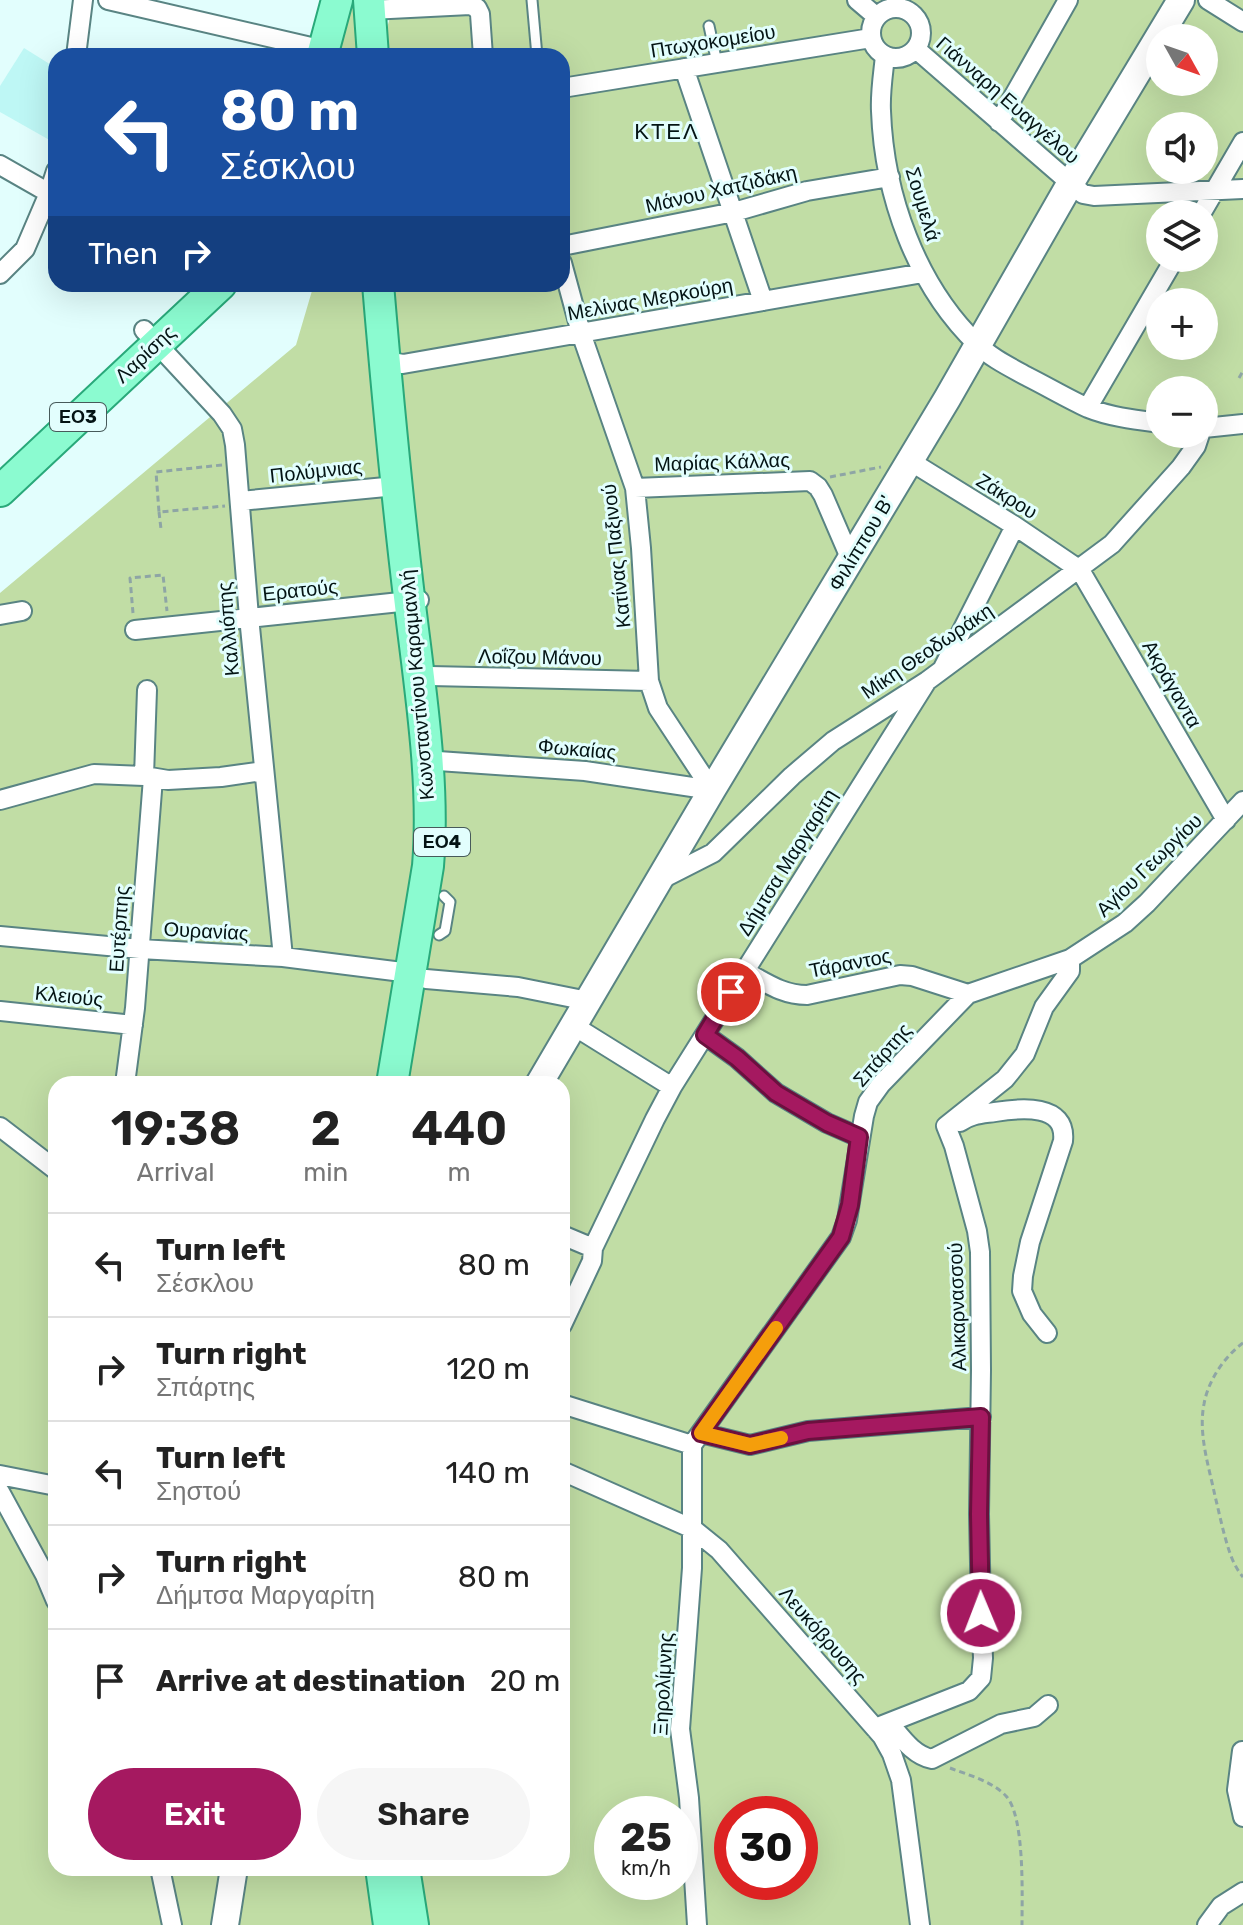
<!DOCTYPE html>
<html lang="en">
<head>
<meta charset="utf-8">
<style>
  body { margin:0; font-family:Rubik,sans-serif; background:#f6f6f6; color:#222; height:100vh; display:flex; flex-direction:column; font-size:30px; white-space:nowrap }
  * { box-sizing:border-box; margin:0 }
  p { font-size:26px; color:#767676 }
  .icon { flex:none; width:44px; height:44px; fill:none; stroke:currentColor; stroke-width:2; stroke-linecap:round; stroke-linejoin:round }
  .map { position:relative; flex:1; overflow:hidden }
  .drawer { position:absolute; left:48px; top:1076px; width:522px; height:800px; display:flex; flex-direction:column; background:#fff; border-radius:24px; box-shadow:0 8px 32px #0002 }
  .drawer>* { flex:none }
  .guide { position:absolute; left:48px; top:48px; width:522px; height:244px; border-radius:24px; box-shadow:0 8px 32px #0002; background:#1a4fa0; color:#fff; overflow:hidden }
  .needle { width:52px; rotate:130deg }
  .controls { position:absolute; left:1146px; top:24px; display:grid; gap:16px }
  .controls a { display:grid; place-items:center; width:72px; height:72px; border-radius:50%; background:#fff; box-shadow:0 8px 32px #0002; font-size:40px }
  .speed { position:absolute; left:594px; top:1796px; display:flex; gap:16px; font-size:40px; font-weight:700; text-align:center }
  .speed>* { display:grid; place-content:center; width:104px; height:104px; border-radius:50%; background:#fff; box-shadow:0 8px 32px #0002; line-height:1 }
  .speed small { font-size:20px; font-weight:400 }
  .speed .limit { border:12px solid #d22; background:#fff; color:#111 }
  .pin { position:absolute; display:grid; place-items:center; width:68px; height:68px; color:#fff; margin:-34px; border:4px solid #fff; border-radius:50%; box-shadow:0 2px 8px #0007 }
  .me { position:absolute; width:88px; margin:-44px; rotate:359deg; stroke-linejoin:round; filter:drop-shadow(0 0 6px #0008) }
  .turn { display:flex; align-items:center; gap:28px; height:168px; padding:0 40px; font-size:36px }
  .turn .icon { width:104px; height:104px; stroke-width:2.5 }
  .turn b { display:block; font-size:56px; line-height:68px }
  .then { display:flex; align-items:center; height:76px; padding:0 40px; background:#0003; gap:16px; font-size:30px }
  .eta { display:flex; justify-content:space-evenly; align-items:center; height:136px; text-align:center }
  .eta b { font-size:48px; font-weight:600; line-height:56px }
  .button { display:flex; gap:16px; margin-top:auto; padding:16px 40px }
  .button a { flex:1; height:92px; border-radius:48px; background:#a51960; color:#fff; font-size:32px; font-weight:600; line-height:92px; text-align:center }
  .button a+a { background:#f6f6f6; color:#222 }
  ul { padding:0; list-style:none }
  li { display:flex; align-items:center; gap:24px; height:104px; padding:0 40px; border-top:2px solid #e0e0e0 }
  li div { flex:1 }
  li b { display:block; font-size:30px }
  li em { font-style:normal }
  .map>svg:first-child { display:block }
  .built { fill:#bef7f5 }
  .green { fill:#c1dda5; fill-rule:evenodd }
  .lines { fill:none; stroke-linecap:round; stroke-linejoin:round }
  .lane-casing { stroke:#598483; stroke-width:13 }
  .street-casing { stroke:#598483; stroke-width:22 }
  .secondary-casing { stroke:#598483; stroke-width:30 }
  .primary-casing { stroke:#29a97a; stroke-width:34 }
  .path { stroke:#8ea5a5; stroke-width:3; stroke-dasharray:6 4; stroke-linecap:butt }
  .lane { stroke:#fff; stroke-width:9 }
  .street { stroke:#fff; stroke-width:18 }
  .secondary { stroke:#fff; stroke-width:26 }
  .primary { stroke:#8bfbd0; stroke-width:30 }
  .route-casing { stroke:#6b103e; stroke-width:20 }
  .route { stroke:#a51960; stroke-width:14 }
  .slow { stroke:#f59e0b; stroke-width:14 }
  .labels { text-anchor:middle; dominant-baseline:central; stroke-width:6; stroke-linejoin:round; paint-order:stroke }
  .shield { fill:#e2fefd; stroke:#475a5a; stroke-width:2 }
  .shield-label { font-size:18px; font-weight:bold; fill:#041414 }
  .street-label { font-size:20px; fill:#041414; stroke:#e2fefd }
  .neighbourhood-label { font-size:22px; letter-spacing:2px; fill:#041414; stroke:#e2fefd }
</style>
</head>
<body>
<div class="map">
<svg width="1243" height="1925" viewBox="0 0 1243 1925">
  <rect width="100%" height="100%" fill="#e2fefd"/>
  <path class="built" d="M 24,48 L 56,68 L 56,122 L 53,142 L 0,112 L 0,86 Z"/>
  <path class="green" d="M 351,0 L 359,0 L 362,56 L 337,56 Z
    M 395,0 L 1243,0 L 1243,1925 L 0,1925 L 0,593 L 296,345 L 314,284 L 562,284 L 562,56 L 379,56 ZM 1160,38 L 1204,38 L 1204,82 L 1160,82 ZM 1160,126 L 1204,126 L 1204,170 L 1160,170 ZM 1160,214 L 1204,214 L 1204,258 L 1160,258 ZM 1160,302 L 1204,302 L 1204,346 L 1160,346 ZM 1160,390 L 1204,390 L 1204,434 L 1160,434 ZM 56,1084 L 562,1084 L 562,1868 L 56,1868 ZM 612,1814 L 680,1814 L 680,1882 L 612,1882 ZM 732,1814 L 800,1814 L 800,1882 L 732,1882 Z"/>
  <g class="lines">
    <defs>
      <path id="lane" d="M 532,0 L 537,56
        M 709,26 L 717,63
        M 439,935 L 445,931 L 450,902 L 444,896"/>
      <path id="street" d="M 108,0 L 324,50
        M 857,0 L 877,17
        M 1208,0 L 1243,22
        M871 33a25 25 0 1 1 50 0a25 25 0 1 1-50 0Z
        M 370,10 L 470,5 L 477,8 L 480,14 L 483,56
        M 916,49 L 1083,194 L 1094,196 L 1243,189
        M 76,56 L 83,0
        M 885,56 C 883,75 880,93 881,111 C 884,195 916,285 977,344 C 991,358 1010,367 1028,377 C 1048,387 1068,399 1088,408 C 1110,417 1137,420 1160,423
        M 684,68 L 763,301
        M 562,88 L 871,38
        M 999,122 L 1068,0
        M 0,165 L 56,197
        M 1201,214 L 1243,142
        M 562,246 L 734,212 L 807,191 L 890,177
        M 562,263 L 581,333 L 635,488 L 641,548 L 649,681 L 658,708 L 712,790
        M 0,274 L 25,249 L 49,193 L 56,171
        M 144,330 L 222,414 L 232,429 L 235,445 L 249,617 L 283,957
        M 385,361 L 403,364 L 923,273
        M 1088,407 L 1175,258
        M 1204,428 L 1243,424
        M 910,461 L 1015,526 L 1080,570 L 1226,820
        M 635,488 L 810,481 L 818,487 L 823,495 L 851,560
        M 240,501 L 396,486
        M 0,615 L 22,611
        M 135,630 L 419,600
        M 943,668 L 1015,526
        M 430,676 L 649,681
        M 438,761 L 585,771 L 712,790
        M 144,776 L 147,690
        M 0,800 L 94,774 L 144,776 L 168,780 L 221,777 L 263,771
        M 660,880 L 713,853 L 792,776 L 833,741 L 927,681 L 1112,544 L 1181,467 L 1196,446 L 1200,434
        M 0,936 L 140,949 L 283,957 L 410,973
        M 744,971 C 765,982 782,995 807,995 L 900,975 L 912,976 L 968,994
        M 426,979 L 518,987 L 588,1001
        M 0,1011 L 133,1025
        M 574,1026 L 672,1087
        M 705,1035 L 737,1058 L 776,1093 L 827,1123 L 859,1137
        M 125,1084 L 135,1008 L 153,778
        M 960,1122 C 971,1114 982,1114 995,1112 C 1020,1108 1067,1103 1063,1141 L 1030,1242 L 1023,1276 L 1022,1291 L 1032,1314 L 1047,1333
        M 0,1127 L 56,1170
        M 562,1235 L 593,1248
        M 562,1325 L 592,1261 L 593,1248 L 655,1119 L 672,1087 L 927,681
        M 562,1404 L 692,1445
        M 701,1433 L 750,1445 L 808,1431 L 981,1417
        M 692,1445 L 841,1237 L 847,1220 L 864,1116 L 868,1102 L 881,1084 L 968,994 L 1070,959 L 1125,923 L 1147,903 L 1243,801
        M 692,1445 L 692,1568 L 680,1729 L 689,1798 L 697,1925
        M 562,1471 L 693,1529 L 719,1550 L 882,1736 L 892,1754 L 901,1780 L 920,1925
        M 0,1475 L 56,1486
        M 0,1492 L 45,1575 L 56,1601
        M 890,1724 C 902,1738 913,1755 932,1759 L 1001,1724 L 1034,1717 L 1048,1705
        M 875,1728 L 969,1691 L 981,1678 L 983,1658 L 981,1613 L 979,1514 L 981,1370 L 980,1252 L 977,1231 L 954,1146 L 946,1126 L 1005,1079 L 1025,1054 L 1044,1007 L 1070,971 L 1070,959
        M 1242,1751 L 1237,1790 L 1243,1817
        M 160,1868 L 172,1925
        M 1207,1925 L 1221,1906 L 1243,1892"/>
      <path id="secondary" d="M 539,1084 L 712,790 L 947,399 L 1070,184 L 1181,0
        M 225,1925 L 234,1868"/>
      <path id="primary" d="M 369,0 L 373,56
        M 322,56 L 337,0
        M 378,284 C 387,391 397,498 410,605 C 420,689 435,782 428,866 L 392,1084
        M 0,491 L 221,284
        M 381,1868 L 389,1925
        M 404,1868 L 413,1925"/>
    </defs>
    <use href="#lane" class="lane-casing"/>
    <use href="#street" class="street-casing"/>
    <use href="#secondary" class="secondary-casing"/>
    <use href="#primary" class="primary-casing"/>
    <path class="path" d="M 1239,378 L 1243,371
      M 222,465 L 156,472 L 159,512 L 225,506
      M 830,477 L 881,467
      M 159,512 L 161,529
      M 133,613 L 130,578 L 163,575 L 167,611
      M 1243,1343 C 1224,1357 1208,1381 1204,1404 C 1198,1434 1209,1467 1215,1496 C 1220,1516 1224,1537 1231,1556 C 1234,1564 1238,1571 1243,1577
      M 950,1768 C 968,1775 992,1781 1006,1796 C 1025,1816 1022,1896 1022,1925"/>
    <use href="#lane" class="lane"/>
    <use href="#street" class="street"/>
    <use href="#secondary" class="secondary"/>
    <use href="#primary" class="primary"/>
  </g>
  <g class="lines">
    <defs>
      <path id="route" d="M 731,992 L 705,1035 L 737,1058 L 776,1093 L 827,1123 L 859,1137 L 850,1205 L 841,1237 L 701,1433 L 750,1445 L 808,1431 L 981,1417 L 979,1514 L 981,1613"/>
    </defs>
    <use href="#route" class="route-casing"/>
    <use href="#route" class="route"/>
    <path class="slow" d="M 776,1328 L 701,1433 L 750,1445 L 781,1438"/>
  </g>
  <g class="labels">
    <g class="shield">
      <rect x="50" y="403" width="56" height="28" rx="6"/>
      <rect x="414" y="828" width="56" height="28" rx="6"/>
    </g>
    <g class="shield-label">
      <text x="78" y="417">ΕΟ3</text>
      <text x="442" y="842">ΕΟ4</text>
    </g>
    <g class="street-label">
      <text transform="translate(713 41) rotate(-9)">Πτωχοκομείου</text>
      <text transform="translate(1008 100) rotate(41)">Γιάνναρη Ευαγγέλου</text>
      <text transform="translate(721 189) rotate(-13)">Μάνου Χατζιδάκη</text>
      <text transform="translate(923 204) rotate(73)">Σουμελά</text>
      <text transform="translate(650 299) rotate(-10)">Μελίνας Μερκούρη</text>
      <text transform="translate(145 354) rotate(-43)">Λαρίσης</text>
      <text transform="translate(722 462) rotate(-2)">Μαρίας Κάλλας</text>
      <text transform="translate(316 471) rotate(-6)">Πολύμνιας</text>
      <text transform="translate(1007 496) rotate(32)">Ζάκρου</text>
      <text transform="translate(861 543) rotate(-59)">Φιλίππου Β'</text>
      <text transform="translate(616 556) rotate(-96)">Κατίνας Παξινού</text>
      <text transform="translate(300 590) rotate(-6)">Ερατούς</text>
      <text transform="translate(228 629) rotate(-95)">Καλλιόπης</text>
      <text transform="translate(927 651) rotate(-34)">Μίκη Θεοδωράκη</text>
      <text transform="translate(540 657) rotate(1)">Λοΐζου Μάνου</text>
      <text transform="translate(1172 684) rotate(60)">Ακράγαντα</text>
      <text transform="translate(417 685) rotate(-95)">Κωνσταντίνου Καραμανλή</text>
      <text transform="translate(577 749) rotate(5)">Φωκαίας</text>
      <text transform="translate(787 862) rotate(-58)">Δήμτσα Μαργαρίτη</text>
      <text transform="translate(1149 865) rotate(-44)">Αγίου Γεωργίου</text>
      <text transform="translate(119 929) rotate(-86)">Ευτέρπης</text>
      <text transform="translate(206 931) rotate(3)">Ουρανίας</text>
      <text transform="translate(850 963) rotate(-11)">Τάραντος</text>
      <text transform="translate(69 996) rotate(6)">Κλειούς</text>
      <text transform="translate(882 1055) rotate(-49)">Σπάρτης</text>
      <text transform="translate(957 1307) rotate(-92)">Αλικαρνασσού</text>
      <text transform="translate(823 1635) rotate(49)">Λευκόβρυσης</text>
      <text transform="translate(663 1684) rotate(-87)">Ξηρολίμνης</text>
    </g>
    <g class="neighbourhood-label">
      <text x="667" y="131">ΚΤΕΛ</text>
    </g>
  </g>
</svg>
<div class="controls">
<a><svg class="needle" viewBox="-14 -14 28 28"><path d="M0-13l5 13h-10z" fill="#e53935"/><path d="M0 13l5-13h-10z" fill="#767676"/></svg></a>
<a><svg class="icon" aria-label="sound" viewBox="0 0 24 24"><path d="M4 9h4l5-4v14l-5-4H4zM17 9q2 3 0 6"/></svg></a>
<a><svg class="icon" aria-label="layers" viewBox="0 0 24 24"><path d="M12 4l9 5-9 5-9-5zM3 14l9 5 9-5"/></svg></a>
<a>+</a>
<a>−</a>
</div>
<div class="speed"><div>25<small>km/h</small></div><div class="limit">30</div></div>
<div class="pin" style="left:731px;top:992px;background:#d93025"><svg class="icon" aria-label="arrive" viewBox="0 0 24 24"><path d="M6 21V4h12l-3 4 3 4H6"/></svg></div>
<svg class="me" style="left:981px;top:1613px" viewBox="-20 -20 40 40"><circle r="17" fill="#a51960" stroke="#fff" stroke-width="3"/><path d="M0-11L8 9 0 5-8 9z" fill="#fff"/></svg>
<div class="guide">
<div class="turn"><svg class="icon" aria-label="left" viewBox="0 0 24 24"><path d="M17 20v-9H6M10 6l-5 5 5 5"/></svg><div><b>80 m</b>Σέσκλου</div></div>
<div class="then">Then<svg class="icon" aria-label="right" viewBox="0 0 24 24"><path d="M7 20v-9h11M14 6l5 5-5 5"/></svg></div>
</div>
<section class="drawer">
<div class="eta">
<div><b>19:38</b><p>Arrival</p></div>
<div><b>2</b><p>min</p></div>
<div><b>440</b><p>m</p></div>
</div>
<ul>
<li><svg class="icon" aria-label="left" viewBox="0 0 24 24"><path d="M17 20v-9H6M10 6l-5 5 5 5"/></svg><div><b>Turn left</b><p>Σέσκλου</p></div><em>80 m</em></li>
<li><svg class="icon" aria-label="right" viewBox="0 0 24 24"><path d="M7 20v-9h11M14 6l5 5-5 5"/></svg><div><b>Turn right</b><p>Σπάρτης</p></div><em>120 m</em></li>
<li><svg class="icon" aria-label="left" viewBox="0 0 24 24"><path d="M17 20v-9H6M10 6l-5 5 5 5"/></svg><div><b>Turn left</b><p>Σηστού</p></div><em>140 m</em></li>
<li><svg class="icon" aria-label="right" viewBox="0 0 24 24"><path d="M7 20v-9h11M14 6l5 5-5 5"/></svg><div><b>Turn right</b><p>Δήμτσα Μαργαρίτη</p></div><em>80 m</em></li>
<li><svg class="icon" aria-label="arrive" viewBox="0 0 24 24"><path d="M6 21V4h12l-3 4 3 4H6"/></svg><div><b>Arrive at destination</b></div><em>20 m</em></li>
</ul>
<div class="button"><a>Exit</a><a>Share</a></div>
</section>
</div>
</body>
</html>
